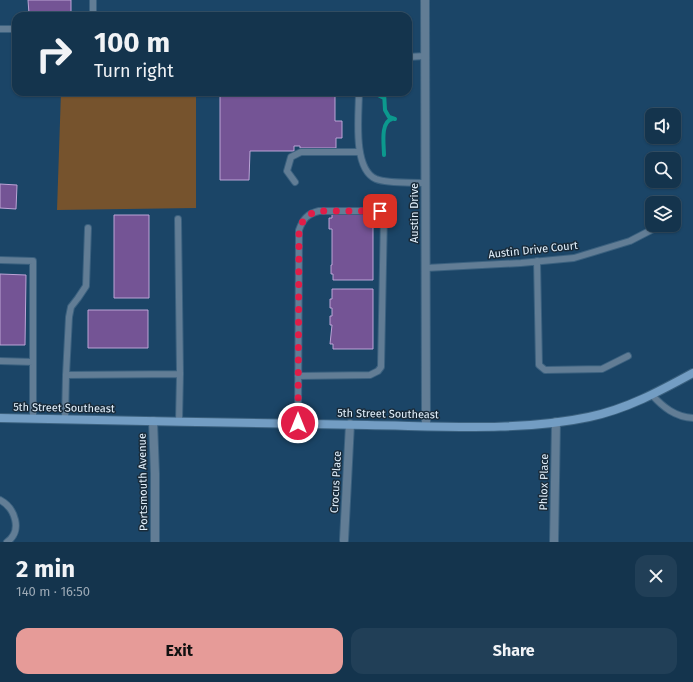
<!DOCTYPE html>
<html lang="en">
<head>
<meta charset="utf-8">
<style>
  body { margin:0; font-family:"Fira Sans",sans-serif; background:#213f57; color:#f1f3f6; height:100vh; display:flex; flex-direction:column; font-size:15px; white-space:nowrap }
  * { box-sizing:border-box; margin:0 }
  p { font-size:13px; color:#9daab6 }
  .icon { flex:none; width:22px; height:22px; fill:none; stroke:currentColor; stroke-width:2; stroke-linecap:round; stroke-linejoin:round }
  .map { position:relative; height:542px; overflow:hidden }
  .sheet { display:flex; flex-direction:column; background:#14344d; flex:1 }
  .sheet>* { flex:none }
  .banner { position:absolute; left:12px; top:12px; width:400px; height:84px; border-radius:12px; box-shadow:0 1px 3px #0004,0 0 0 1px #334f65; background:#14344d; color:#f1f3f6; overflow:hidden }
  .fabs { position:absolute; left:645px; top:108px; display:grid; gap:8px }
  .fabs a { display:grid; place-items:center; width:36px; height:36px; border-radius:8px; background:#14344d; box-shadow:0 1px 3px #0004,0 0 0 1px #334f65; font-size:20px }
  .pin { position:absolute; display:grid; place-items:center; width:34px; height:34px; color:#fff; margin:-17px; border-radius:8px; box-shadow:0 2px 6px #0006 }
  .me { position:absolute; width:44px; margin:-22px; rotate:0deg; stroke-linejoin:round; filter:drop-shadow(0 0 3px #0008) }
  .turn { display:flex; align-items:center; gap:14px; height:84px; padding:0 16px; font-size:18px }
  .turn .icon { width:52px; height:52px; stroke-width:2.5 }
  .turn b { display:block; font-size:28px; line-height:34px }
  .round { display:grid; place-items:center; flex:none; width:42px; height:42px; border-radius:12px; background:#213f57 }
  .summary { display:flex; align-items:center; justify-content:space-between; height:68px; padding:0 16px }
  h1 { font-size:24px; font-weight:700; line-height:30px }
  .button { display:flex; gap:8px; margin-top:auto; padding:8px 16px }
  .button a { flex:1; height:46px; border-radius:12px; background:#e69b98; color:#111; font-size:16px; font-weight:700; line-height:46px; text-align:center }
  .button a+a { background:#213f57; color:#f1f3f6 }
  .map>svg:first-child { display:block }
  .green { fill:#76532d }
  .lines { fill:none; stroke-linecap:round; stroke-linejoin:round }
  .stream { stroke:#0c998e; stroke-width:4 }
  .building { fill:#745495; stroke:#bba4d6 }
  .service-casing { stroke:#3b617f; stroke-width:8 }
  .minor-casing { stroke:#3b617f; stroke-width:10 }
  .secondary-casing { stroke:#3b617f; stroke-width:10 }
  .service { stroke:#627d95; stroke-width:6 }
  .minor { stroke:#627d95; stroke-width:8 }
  .secondary { stroke:#739dc3; stroke-width:8 }
  .route { stroke:#e11d48; stroke-width:7; stroke-dasharray:0 12.6 }
  .labels { text-anchor:middle; dominant-baseline:central; stroke-width:3; stroke-linejoin:round; paint-order:stroke }
  .street-label { font-size:11px; fill:#e3f1fd; stroke:#192b3a }
</style>
</head>
<body>
<div class="map">
<svg width="693" height="542" viewBox="0 0 693 542">
  <rect width="100%" height="100%" fill="#1b4567"/>
  <path class="green" d="M 61,92 L 196,92 L 196,208 L 57,210 Z"/>
  <g class="lines">
    <path class="stream" d="M 384,92 L 385,110 L 389,117 L 395,119
      M 376,94 L 384,98
      M 384,155 C 384,145 380,122 392,119"/>
  </g>
  <path class="building" d="M 28,0 L 71,0 L 71,14 L 29,14 Z
    M 220,92 L 332,92 L 332,96 L 335,96 L 335,121 L 342,121 L 342,138 L 336,138 L 336,148 L 300,148 L 300,146 L 294,146 L 294,151 L 250,151 L 249,180 L 220,180 Z
    M 0,184 L 17,185 L 16,209 L 0,208 Z
    M 332,213 L 373,213 L 373,280 L 333,280 L 333,274 L 331,274 L 331,265 L 332,265 L 332,229 L 329,229 L 329,218 L 332,218 Z
    M 114,215 L 149,215 L 149,298 L 114,298 Z
    M 0,274 L 26,275 L 25,345 L 0,345 Z
    M 332,289 L 373,289 L 373,349 L 333,349 L 333,344 L 330,344 L 332,325 L 330,325 L 330,316 L 332,316 L 332,308 L 330,308 L 330,299 L 332,299 Z
    M 88,310 L 148,310 L 148,348 L 88,348 Z"/>
  <g class="lines">
    <defs>
      <path id="service" d="M 93,0 L 93,16
        M 0,29 L 16,29
        M 408,57 L 425,56
        M 359,92 C 359,113 352,169 376,179 C 389,184 411,182 425,183
        M 295,182 L 287,171 L 291,157 L 301,152 L 360,152
        M 178,219 L 180,374
        M 0,260 L 33,261 L 33,419
        M 537,261 L 539,365 L 545,370 L 602,369 L 628,356
        M 426,268 L 521,263 L 574,258 L 630,241 L 661,225
        M 0,361 L 33,362
        M 66,375 L 69,317 L 71,307 L 78,298 L 86,286 L 88,228
        M 652,395 C 663,407 675,417 693,418
        M 65,419 L 66,375 L 180,374 L 179,421
        M 298,423 L 299,230 C 303,219 307,214 319,211 L 380,211 L 384,214 L 381,367 L 378,371 L 370,375 L 298,376
        M 0,500 C 15,508 23,531 7,542"/>
      <path id="minor" d="M 425,0 L 426,425
        M 153,421 L 155,474 L 155,542
        M 344,540 L 350,424
        M 554,542 L 556,422"/>
      <path id="secondary" d="M 0,418 C 122,421 245,423 367,425 C 439,426 519,432 589,417 C 627,409 660,391 693,373"/>
    </defs>
    <use href="#service" class="service-casing"/>
    <use href="#minor" class="minor-casing"/>
    <use href="#secondary" class="secondary-casing"/>
    <use href="#service" class="service"/>
    <use href="#minor" class="minor"/>
    <use href="#secondary" class="secondary"/>
  </g>
  <g class="lines">
    <path class="route" d="M 298,423 L 299,230 C 303,219 307,214 319,211 L 380,211"/>
  </g>
  <g class="labels">
    <g class="street-label">
      <text transform="translate(414 213) rotate(-90)">Austin Drive</text>
      <text transform="translate(533 250) rotate(-6)">Austin Drive Court</text>
      <text transform="translate(64 408) rotate(1)">5th Street Southeast</text>
      <text transform="translate(388 414) rotate(1)">5th Street Southeast</text>
      <text transform="translate(143 482) rotate(-91)">Portsmouth Avenue</text>
      <text transform="translate(336 482) rotate(-87)">Crocus Place</text>
      <text transform="translate(544 482) rotate(-89)">Phlox Place</text>
    </g>
  </g>
</svg>
<div class="fabs">
<a><svg class="icon" aria-label="sound" viewBox="0 0 24 24"><path d="M4 9h4l5-4v14l-5-4H4zM17 9q2 3 0 6"/></svg></a>
<a><svg class="icon" aria-label="search" viewBox="0 0 24 24"><circle cx="10" cy="10" r="6"/><path d="M15 15l6 6"/></svg></a>
<a><svg class="icon" aria-label="layers" viewBox="0 0 24 24"><path d="M12 4l9 5-9 5-9-5zM3 14l9 5 9-5"/></svg></a>
</div>
<div class="pin" style="left:380px;top:211px;background:#d93025"><svg class="icon" aria-label="arrive" viewBox="0 0 24 24"><path d="M6 21V4h12l-3 4 3 4H6"/></svg></div>
<svg class="me" style="left:298px;top:423px" viewBox="-20 -20 40 40"><circle r="17" fill="#e11d48" stroke="#fff" stroke-width="3"/><path d="M0-11L8 9 0 5-8 9z" fill="#fff"/></svg>
<div class="banner">
<div class="turn"><svg class="icon" aria-label="right" viewBox="0 0 24 24"><path d="M7 20v-9h11M14 6l5 5-5 5"/></svg><div><b>100 m</b>Turn right</div></div>
</div>
</div>
<section class="sheet">
<div class="summary"><div><h1>2 min</h1><p>140 m · 16:50</p></div><a class="round"><svg class="icon" aria-label="close" viewBox="0 0 24 24"><path d="M6 6l12 12M18 6L6 18"/></svg></a></div>
<div class="button"><a>Exit</a><a>Share</a></div>
</section>
</body>
</html>
